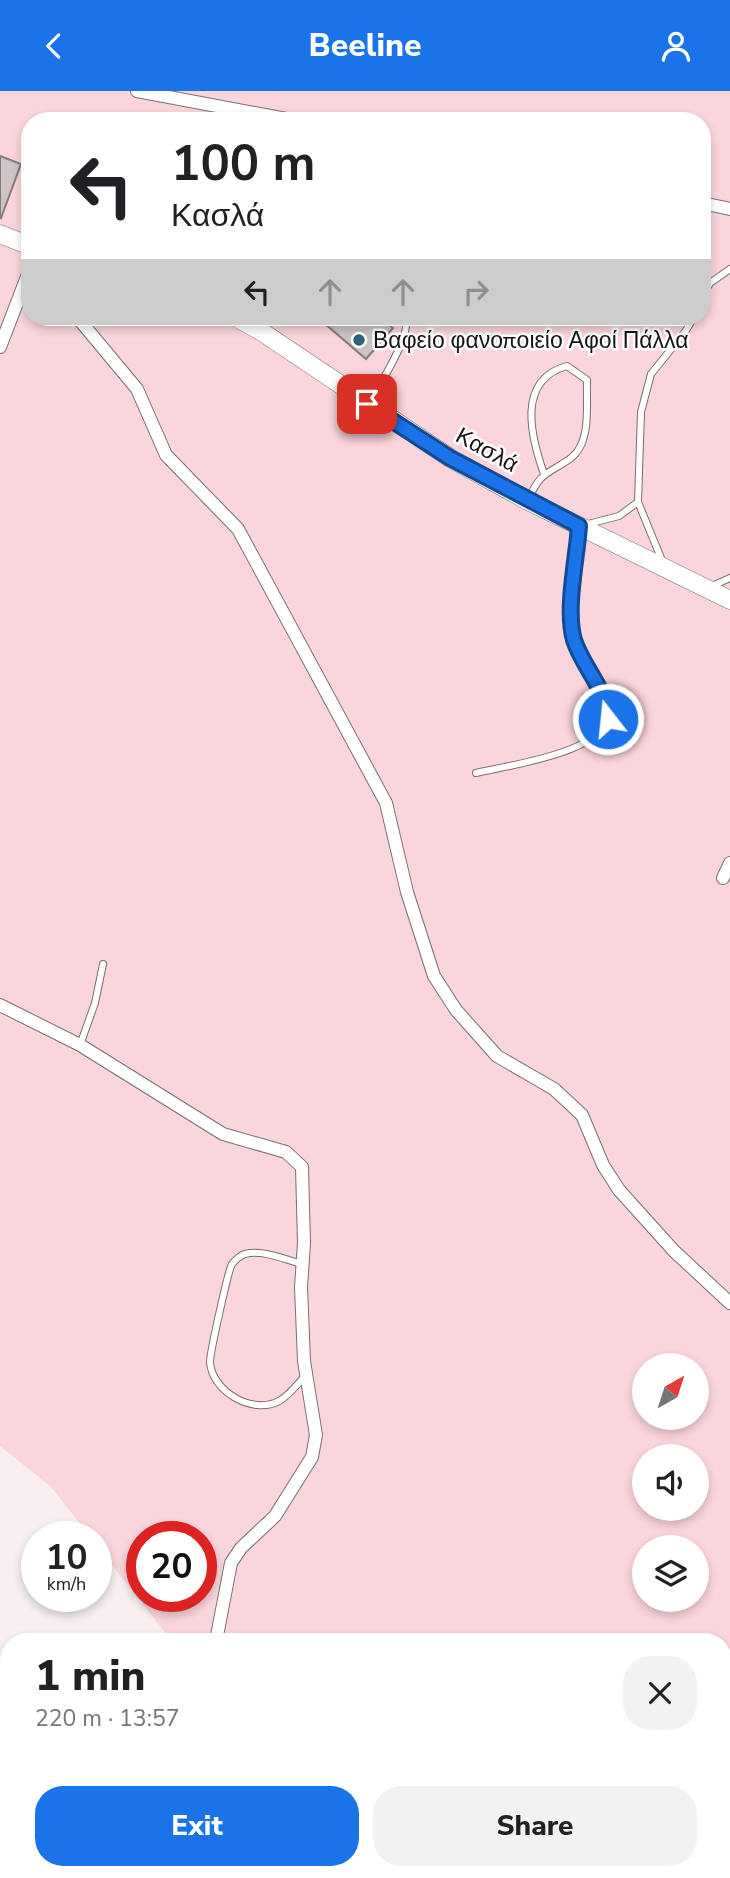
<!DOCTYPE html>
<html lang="en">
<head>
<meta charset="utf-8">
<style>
  body { margin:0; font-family:"Nunito Sans",sans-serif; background:#f2f2f2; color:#202124; height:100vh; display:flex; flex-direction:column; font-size:26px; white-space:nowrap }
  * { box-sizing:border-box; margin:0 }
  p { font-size:23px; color:#757577 }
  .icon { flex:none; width:38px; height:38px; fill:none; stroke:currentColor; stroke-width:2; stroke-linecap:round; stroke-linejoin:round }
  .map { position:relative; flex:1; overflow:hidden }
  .details { position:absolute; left:0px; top:1542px; width:732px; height:247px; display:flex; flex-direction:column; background:#fff; border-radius:28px 28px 0 0; box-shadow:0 4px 10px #0003 }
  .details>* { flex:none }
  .hud { position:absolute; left:21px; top:21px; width:690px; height:214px; border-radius:28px; box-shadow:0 4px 10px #0003; background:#fff; color:#202124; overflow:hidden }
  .needle { width:46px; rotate:39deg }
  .fabs { position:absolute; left:632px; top:1262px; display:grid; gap:14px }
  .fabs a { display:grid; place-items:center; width:77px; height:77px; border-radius:50%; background:#fff; box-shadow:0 4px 10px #0003; font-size:35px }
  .speed { position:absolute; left:21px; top:1430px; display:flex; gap:14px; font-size:35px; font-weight:700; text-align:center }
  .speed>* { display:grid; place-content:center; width:91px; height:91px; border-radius:50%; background:#fff; box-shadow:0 4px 10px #0003; line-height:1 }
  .speed small { font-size:18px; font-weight:400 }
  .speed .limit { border:10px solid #d22; background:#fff; color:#111 }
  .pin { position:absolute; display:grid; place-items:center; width:60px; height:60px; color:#fff; margin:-30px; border-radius:14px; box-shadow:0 4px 10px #0006 }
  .me { position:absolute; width:77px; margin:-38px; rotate:344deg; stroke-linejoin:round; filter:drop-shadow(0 0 5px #0008) }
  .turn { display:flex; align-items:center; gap:24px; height:147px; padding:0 35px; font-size:32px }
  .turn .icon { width:91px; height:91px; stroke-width:2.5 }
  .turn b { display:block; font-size:49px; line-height:60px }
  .lanes { display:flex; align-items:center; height:66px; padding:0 35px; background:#0003; justify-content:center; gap:35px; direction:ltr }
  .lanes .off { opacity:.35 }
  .round { display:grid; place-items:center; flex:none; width:74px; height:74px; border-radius:28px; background:#f2f2f2 }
  .headline { display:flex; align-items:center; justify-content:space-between; height:119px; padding:0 35px }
  h1 { font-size:42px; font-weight:800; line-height:52px }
  .primary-button { display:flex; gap:14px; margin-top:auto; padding:14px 35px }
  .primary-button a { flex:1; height:80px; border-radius:28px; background:#1a73e8; color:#fff; font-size:28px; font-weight:800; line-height:80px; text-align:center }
  .primary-button a+a { background:#f2f2f2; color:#202124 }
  header { display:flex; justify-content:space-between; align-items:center; height:91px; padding:0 35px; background:#1a73e8; color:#fff; font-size:32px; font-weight:800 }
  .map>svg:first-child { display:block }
  .built { fill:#f4e2e5 }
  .green { fill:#fad5db; fill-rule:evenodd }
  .building { fill:#ccc4c5; stroke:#837b7c; stroke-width:2 }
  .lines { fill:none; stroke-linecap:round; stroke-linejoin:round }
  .lane-casing { stroke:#776f70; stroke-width:8 }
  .street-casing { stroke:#776f70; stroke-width:14 }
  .secondary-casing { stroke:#776f70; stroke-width:19 }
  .primary-casing { stroke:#776f70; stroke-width:21 }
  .lane { stroke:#fff; stroke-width:6 }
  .street { stroke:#fff; stroke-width:12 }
  .secondary { stroke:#fff; stroke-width:18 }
  .primary { stroke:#fff; stroke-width:19 }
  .route-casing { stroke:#114b97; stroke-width:18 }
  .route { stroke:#1a73e8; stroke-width:12 }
  .poi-dot { fill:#2a657d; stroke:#fff; stroke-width:2.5 }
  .labels { text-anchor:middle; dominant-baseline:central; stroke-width:5; stroke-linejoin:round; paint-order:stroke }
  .poi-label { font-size:23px; fill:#171415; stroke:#fff; text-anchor:start }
  .street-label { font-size:23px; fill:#171415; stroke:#fff }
</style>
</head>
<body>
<header><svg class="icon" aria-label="back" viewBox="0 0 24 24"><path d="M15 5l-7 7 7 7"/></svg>Beeline<svg class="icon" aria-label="person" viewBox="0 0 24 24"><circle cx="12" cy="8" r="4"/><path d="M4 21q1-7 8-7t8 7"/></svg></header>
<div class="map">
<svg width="730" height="1787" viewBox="0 0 730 1787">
  <rect width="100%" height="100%" fill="#f7eff0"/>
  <path class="built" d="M 0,1725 L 9,1734 L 9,1780 L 23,1780 L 21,1787 L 0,1787 Z"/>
  <path class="green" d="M 0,0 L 730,0 L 730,1787 L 364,1787 L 356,1780 L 723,1780 L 723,1550 L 172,1550 L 96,1454 L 96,1446 L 90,1445 L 51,1396 L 0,1355 ZM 30,30 L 702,30 L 702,226 L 30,226 ZM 644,1274 L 696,1274 L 696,1326 L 644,1326 ZM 644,1365 L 696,1365 L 696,1418 L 644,1418 ZM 142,1446 L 201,1446 L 201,1505 L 142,1505 ZM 644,1456 L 696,1456 L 696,1508 L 644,1508 Z"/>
  <path class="building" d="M 0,65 L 21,73 L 1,127 L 0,126 Z
    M 317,226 L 380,226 L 393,237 L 366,268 Z"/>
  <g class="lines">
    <defs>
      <path id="lane" d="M 702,206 L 710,192 L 730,178
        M 260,237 L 268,226
        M 368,311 C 379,296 413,242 405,226
        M 529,408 C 540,380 549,383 571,367 C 592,351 586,313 587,289 L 567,275 C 516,289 531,346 544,383
        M 588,433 L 619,425 L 638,411
        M 663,472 L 638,411 L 641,321 L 651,283 L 685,241 L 694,226
        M 712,495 L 730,487
        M 476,682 C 508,674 618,661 607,616 C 601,591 581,572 574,549 C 565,519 576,468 579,437
        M 80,954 L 95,912 L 103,873
        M 302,1173 C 286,1169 262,1158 245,1163 C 241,1164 235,1169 232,1173 C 228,1180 210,1262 210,1271 C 212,1301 253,1324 279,1310 C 290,1304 298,1292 306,1284"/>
      <path id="street" d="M 137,0 L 297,30
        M 702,112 L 730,118
        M 77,226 L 137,298 L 166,364 L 238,438 L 386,712 L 407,801 L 434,885 L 456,919 L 497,965 L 554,998 L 582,1024 L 603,1074 L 619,1099 L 674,1160 L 730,1212
        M 0,256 L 30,178
        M 723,787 L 730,772
        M 0,914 L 80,954 L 223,1043 L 286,1061 L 302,1076 L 304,1152 L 301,1196 L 304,1270 L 316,1344 L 312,1366 L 275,1425 L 241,1457 L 231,1472 L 216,1550
        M 119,1787 L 124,1780
        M 444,1787 L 450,1780"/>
      <path id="secondary" d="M 0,143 L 30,155
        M 235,226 L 259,239 L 450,367 L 528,410 L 730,509"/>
      <path id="primary" d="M 0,1707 L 9,1717
        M 72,1780 L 79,1787"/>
    </defs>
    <use href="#lane" class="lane-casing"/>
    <use href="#street" class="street-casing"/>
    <use href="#secondary" class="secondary-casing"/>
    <use href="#primary" class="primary-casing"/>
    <use href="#lane" class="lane"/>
    <use href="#street" class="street"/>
    <use href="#secondary" class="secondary"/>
    <use href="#primary" class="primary"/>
  </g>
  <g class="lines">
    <defs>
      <path id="route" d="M 367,313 L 450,367 L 579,435 C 577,467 565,518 574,549 C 583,577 607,598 608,628"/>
    </defs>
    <use href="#route" class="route-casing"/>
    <use href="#route" class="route"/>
  </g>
  <circle class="poi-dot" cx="359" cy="249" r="7"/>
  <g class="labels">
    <g class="poi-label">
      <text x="373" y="249">Βαφείο φανοποιείο Αφοί Πάλλα</text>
    </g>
    <g class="street-label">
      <text transform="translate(487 359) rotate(29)">Κασλά</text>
    </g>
  </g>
</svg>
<div class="fabs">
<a><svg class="needle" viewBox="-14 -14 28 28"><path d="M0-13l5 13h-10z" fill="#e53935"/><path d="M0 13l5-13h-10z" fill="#757577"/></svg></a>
<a><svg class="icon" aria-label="sound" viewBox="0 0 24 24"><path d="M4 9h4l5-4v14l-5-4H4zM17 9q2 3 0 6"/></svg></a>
<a><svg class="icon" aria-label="layers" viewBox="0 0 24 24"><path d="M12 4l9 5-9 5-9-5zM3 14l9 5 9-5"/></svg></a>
</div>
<div class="speed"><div>10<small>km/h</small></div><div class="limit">20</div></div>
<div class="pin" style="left:367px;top:313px;background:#d93025"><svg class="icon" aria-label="arrive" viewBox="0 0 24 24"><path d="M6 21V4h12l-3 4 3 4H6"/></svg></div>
<svg class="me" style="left:608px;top:628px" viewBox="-20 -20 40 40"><circle r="17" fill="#1a73e8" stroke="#fff" stroke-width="3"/><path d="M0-11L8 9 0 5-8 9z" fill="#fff"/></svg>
<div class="hud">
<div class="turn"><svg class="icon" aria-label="left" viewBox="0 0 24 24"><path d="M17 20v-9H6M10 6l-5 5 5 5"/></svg><div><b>100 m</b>Κασλά</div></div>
<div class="lanes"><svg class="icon" aria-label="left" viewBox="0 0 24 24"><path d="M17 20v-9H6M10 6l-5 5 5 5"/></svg><svg class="icon off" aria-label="ahead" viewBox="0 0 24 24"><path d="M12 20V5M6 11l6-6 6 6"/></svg><svg class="icon off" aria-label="ahead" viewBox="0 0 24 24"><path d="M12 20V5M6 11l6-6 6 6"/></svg><svg class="icon off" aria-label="right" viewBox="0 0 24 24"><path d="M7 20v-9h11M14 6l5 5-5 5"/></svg></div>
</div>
<section class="details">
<div class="headline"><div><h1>1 min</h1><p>220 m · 13:57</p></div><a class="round"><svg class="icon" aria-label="close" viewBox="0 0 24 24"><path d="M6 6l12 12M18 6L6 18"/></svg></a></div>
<div class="primary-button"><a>Exit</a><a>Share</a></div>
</section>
</div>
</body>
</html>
